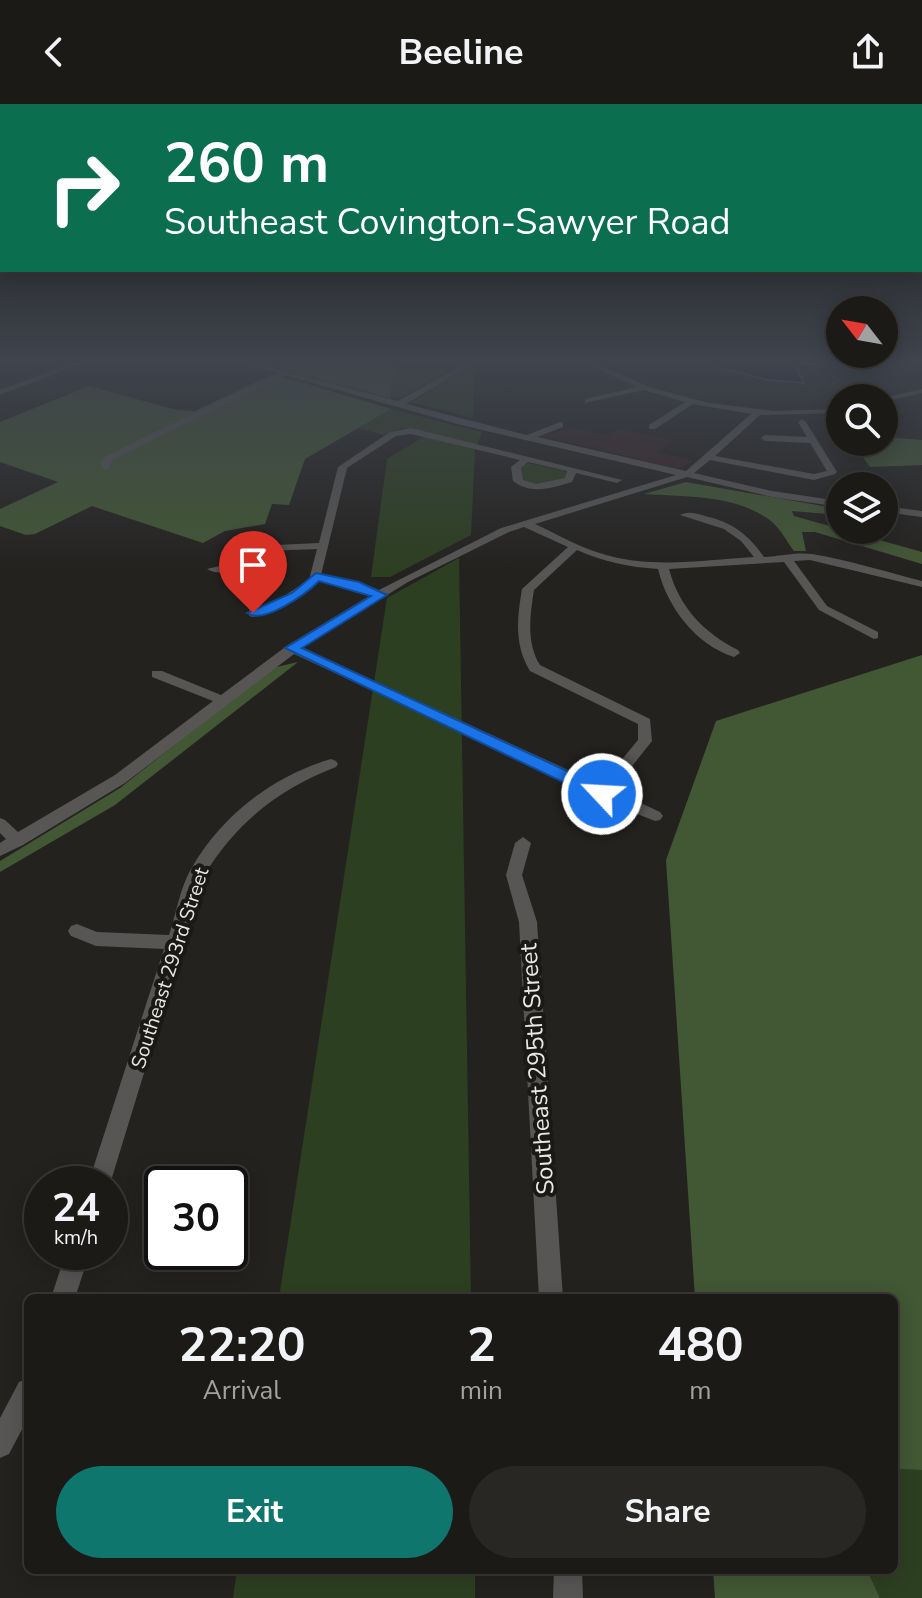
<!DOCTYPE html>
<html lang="en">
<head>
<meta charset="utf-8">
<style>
  body { margin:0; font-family:"Nunito Sans",sans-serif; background:#282724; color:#f1f3f6; height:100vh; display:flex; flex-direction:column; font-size:30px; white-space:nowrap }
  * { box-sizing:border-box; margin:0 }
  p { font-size:26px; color:#a0a1a1 }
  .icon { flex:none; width:44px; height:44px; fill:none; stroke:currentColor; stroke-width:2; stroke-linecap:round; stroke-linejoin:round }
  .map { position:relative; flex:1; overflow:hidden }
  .sheet { position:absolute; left:24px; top:1190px; width:874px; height:280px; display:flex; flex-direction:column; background:#1b1a17; border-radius:12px; box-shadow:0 4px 20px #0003,0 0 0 2px #393836 }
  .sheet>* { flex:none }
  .top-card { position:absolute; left:0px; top:0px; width:922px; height:168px; box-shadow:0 4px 20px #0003,0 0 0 2px #393836; background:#0b6e4f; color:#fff; overflow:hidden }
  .needle { width:52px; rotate:301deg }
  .buttons { position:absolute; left:826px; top:192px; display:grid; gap:16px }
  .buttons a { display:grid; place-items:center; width:72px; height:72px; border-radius:50%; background:#1b1a17; box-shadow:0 4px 20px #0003,0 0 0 2px #393836; font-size:40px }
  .speed { position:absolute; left:24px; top:1062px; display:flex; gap:16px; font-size:40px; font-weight:700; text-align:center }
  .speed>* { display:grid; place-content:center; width:104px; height:104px; border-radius:50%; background:#1b1a17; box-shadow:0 4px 20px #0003,0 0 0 2px #393836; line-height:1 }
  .speed small { font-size:20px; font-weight:400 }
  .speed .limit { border:4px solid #111; border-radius:12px; background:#fff; color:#111 }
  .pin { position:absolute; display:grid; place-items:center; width:68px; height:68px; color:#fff; margin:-82px -34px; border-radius:50% 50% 50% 0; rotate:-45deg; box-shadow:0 0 8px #0007 }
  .pin .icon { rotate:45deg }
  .me { position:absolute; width:88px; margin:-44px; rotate:295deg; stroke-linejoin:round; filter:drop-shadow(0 0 6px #0008) }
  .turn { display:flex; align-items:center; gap:28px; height:168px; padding:0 32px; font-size:36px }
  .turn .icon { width:104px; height:104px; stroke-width:2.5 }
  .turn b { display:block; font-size:56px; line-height:68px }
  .eta { display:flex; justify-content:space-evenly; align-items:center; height:136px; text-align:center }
  .eta b { font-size:48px; font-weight:700; line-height:56px }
  .action { display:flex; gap:16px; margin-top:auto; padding:16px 32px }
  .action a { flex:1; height:92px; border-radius:48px; background:#0f766e; color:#fff; font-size:32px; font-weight:700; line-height:92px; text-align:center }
  .action a+a { background:#282724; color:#f1f3f6 }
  header { display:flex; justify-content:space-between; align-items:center; height:104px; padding:0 32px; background:#1b1a17; font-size:36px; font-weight:700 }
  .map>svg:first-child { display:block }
  .commercial { fill:#372327 }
  .green { fill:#2d3f21 }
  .forest { fill:#425734 }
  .water { fill:#00111d; stroke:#46525a; stroke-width:2 }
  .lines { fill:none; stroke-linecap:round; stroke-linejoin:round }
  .stream { stroke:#46525a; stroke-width:2 }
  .minor { fill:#575655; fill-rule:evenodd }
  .route { fill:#1a73e8; stroke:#114b97; stroke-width:2 }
  .labels { text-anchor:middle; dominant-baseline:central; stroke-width:8; stroke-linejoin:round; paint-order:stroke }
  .street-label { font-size:20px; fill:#eae8e7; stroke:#1a1916 }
  .near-street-label { font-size:24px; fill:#eae8e7; stroke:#1a1916 }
</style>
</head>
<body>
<header><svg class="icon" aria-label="back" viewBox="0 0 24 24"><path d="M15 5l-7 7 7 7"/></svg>Beeline<svg class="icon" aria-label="share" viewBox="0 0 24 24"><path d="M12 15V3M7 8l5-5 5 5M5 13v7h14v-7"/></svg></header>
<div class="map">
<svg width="922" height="1494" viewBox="0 0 922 1494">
  <rect width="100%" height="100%" fill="#24221f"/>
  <path class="commercial" d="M 571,324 L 604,331 L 623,325 L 676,337 L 657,348 L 694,357 L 679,365 L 543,332 Z"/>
  <path class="green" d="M 395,258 L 463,258 L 402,293 L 390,294 Z
    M 474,260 L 473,314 L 412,298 Z
    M 391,305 L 482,328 L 475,346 L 471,431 L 390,473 L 371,473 L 387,355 L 430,329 L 403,324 L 383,331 L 358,324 Z
    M 528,359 L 565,367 L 568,373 L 540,382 L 522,378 L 521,363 Z
    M 459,454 L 471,1194 L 279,1194 L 387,494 Z
    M 894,1365 L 922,1366 L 922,1494 L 880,1494 L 867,1466 L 894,1466 Z
    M 237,1466 L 475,1466 L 475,1494 L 233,1494 Z"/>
  <path class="forest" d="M 255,258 L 395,258 L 390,294 Z
    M 273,270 L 391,305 L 305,355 L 289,401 L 272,400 L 265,420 L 225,427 L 203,439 L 92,402 L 35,430 L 26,431 L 0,422 L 0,405 L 58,378 L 0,358 L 0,318 L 89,282 L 177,306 L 195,307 Z
    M 884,333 L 922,336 L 922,361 L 870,363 L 852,338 L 884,338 Z
    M 686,378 L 840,405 L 840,411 L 792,407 L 794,412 L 922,448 L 922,460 L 815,428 L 802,428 L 806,447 L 794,447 C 787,438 780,424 771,417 C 735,390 686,393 644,390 Z
    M 922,551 L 922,1366 L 894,1365 L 894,1194 L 695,1194 L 666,756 L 716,617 Z
    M 298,558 L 115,701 L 0,768 L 0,757 L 120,684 L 272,564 Z
    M 713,1466 L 867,1466 L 880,1494 L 715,1494 Z"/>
  <path class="water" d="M 698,258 L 865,258 L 795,261 L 804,279 L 768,276 Z"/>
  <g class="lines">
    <path class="stream" d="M 302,258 L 306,271
      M 299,302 L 308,291 L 307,279"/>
    <path class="minor" d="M 75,258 L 86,258 L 0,291 L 0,286 Z
      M 237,258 L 251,258 L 398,297 L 467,258 L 476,258 L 406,300 L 527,331 L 560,318 L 563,319 L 563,323 L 537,333 L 686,367 L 751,310 L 693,300 L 655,325 L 649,325 L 649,321 L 685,298 L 644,286 L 585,299 L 585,295 L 637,283 L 583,258 L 593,258 L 649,283 L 709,299 L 774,307 L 840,305 L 840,309 L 760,311 L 715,352 L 814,370 L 827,367 L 810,339 L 765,337 L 761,334 L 765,331 L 807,333 L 798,318 L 802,315 L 806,318 L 837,368 L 835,370 L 814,376 L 710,356 L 694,369 L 772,387 L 840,397 L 840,403 L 772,393 L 687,373 L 535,420 C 559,431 584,446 610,452 C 656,464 706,456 754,453 L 741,437 L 724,425 L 680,411 C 688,407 696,409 705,412 C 732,418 749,431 764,453 C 781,452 795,448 812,450 C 849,456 886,468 922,477 L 922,483 L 810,456 L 794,457 L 827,502 L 878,528 L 878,534 L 874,535 L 819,506 L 784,458 L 669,465 C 679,503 704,529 738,546 L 740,549 L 734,553 C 696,541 667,503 658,465 C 629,463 604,458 577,446 L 534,486 C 530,511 526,539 540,561 L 650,615 L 652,637 L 613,686 L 660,708 L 663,712 L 660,716 L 655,717 L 597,694 L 595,690 L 294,550 L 125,679 L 23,741 L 0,752 L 0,739 L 6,735 L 0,729 L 0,714 L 5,716 L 18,728 L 115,671 L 213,597 L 152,573 L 152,567 L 162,567 L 221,591 L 288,541 L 371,491 L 351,483 L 320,477 L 278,505 L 253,513 L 249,512 L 249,506 L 270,501 L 309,476 L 317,445 C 305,446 291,445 279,447 C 258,451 228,478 207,465 L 228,460 L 276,441 L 319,439 L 338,363 L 390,328 L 411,324 L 622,376 L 617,379 L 576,369 L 572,378 C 552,384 531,391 513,377 L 511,363 L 520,356 L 411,330 L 396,332 L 347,364 L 321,471 L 358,478 L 379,486 L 501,424 L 676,371 L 461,321 L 285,271 L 112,356 L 109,365 L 103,365 L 100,357 L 106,352 L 277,269 ZM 528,358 L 567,367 L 565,374 L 536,380 L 523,376 L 521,364 ZM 524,423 L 568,443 L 522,485 C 517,514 514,541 530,567 L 638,620 L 638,636 L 601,681 L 302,544 L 408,478 L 509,428 Z
      M 922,285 L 922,289 L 884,298 L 882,294 Z
      M 884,402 L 922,407 L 922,413 L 884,408 Z
      M 331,655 L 336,657 L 338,660 L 336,663 C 279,685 237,718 205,770 L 110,1080 L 88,1080 L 164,845 L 96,842 L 71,832 L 68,827 L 71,822 L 77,820 L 97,828 L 169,831 C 176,810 180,784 191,765 C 221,712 273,672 331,655 Z
      M 523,733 L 531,739 L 522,771 L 537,818 L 563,1194 L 539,1194 L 519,818 L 506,771 L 515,739 Z
      M 66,1148 L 90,1148 L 75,1194 L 51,1194 Z
      M 28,1274 L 28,1314 L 9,1350 L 0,1354 L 0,1314 L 19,1278 Z
      M 554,1466 L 582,1466 L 583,1494 L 553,1494 Z"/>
  </g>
  <linearGradient id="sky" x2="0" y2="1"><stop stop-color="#141311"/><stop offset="0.55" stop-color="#3f444d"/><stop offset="1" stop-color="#3f444d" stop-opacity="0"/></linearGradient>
  <rect width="922" height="468" fill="url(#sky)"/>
  <path class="route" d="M 316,469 L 359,478 L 387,491 L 302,544 L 608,686 L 608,694 L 596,694 L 285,544 L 371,492 L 319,477 C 306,490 263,521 247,509 L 292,489 Z"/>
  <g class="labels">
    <g class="street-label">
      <text transform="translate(170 864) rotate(-72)">Southeast 293rd Street</text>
    </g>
    <g class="near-street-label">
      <text transform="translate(537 965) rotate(-94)">Southeast 295th Street</text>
    </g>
  </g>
</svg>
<div class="buttons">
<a><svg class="needle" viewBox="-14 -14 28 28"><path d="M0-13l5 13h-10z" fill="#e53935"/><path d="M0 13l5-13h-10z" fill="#a0a1a1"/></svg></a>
<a><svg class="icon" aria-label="search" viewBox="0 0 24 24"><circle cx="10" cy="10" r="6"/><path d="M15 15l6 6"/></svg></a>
<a><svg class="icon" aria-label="layers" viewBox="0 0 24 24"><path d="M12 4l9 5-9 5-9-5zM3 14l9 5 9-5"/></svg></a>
</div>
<div class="speed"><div>24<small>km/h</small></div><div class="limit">30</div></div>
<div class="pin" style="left:253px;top:509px;background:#d93025"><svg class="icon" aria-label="arrive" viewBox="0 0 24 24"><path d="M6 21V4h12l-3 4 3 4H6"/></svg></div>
<svg class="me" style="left:602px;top:690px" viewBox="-20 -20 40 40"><circle r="17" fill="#1a73e8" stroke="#fff" stroke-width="3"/><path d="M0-11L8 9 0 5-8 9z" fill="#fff"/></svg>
<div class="top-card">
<div class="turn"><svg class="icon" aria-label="right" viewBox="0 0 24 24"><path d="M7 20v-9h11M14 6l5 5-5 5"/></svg><div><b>260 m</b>Southeast Covington-Sawyer Road</div></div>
</div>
<section class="sheet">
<div class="eta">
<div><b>22:20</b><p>Arrival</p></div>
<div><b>2</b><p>min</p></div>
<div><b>480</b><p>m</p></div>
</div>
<div class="action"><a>Exit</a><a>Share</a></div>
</section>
</div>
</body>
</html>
